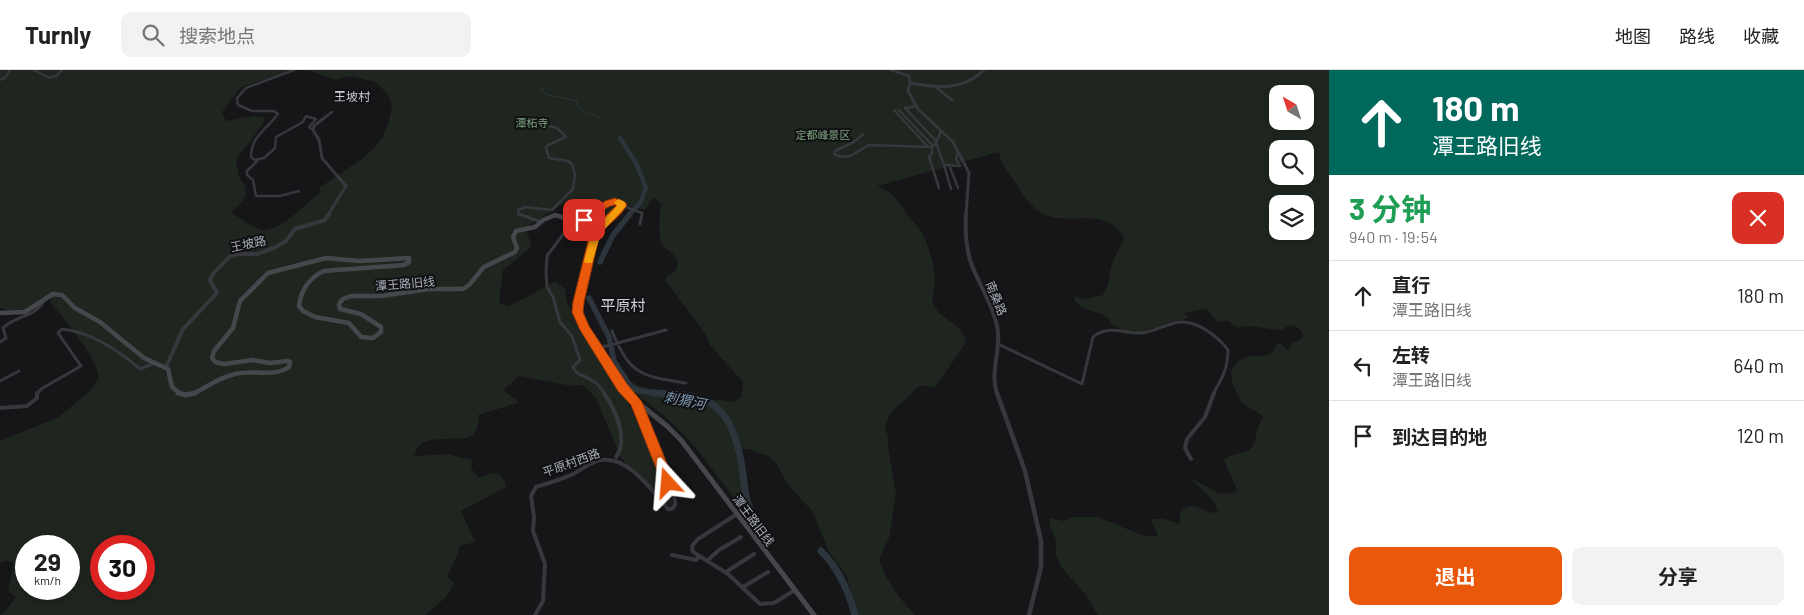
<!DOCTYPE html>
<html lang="zh">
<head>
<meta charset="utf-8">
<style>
  body { margin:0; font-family:Barlow,"Noto Sans SC",sans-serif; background:#f2f2f2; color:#222; height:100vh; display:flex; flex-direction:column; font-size:19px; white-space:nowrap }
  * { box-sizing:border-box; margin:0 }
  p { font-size:16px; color:#767676 }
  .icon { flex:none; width:28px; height:28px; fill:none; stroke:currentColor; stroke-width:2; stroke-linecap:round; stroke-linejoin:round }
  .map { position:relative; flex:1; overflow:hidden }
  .sheet { display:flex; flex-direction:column; background:#fff; width:475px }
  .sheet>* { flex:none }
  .hud { background:#00695c; color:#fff; overflow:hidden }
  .needle { width:32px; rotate:321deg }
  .tools { position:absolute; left:1269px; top:15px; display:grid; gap:10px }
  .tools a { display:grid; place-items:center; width:45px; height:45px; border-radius:10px; background:#fff; box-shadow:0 2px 8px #0003; font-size:25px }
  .speed { position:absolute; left:15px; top:465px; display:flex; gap:10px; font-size:25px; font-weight:700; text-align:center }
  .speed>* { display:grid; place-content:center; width:65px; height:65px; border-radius:50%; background:#fff; box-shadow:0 2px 8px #0003; line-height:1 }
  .speed small { font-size:12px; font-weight:400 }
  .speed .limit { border:8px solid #d22; background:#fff; color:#111 }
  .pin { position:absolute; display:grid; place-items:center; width:42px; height:42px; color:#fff; margin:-21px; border-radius:10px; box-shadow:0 2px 8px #0006 }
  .me { position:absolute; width:55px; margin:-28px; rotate:341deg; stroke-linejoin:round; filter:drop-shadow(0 0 4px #0008) }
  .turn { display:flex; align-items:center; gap:18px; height:105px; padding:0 20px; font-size:22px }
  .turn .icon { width:65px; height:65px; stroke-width:2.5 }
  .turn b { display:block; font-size:35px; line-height:42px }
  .round { display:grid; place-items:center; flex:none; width:52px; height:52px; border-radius:10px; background:#f2f2f2 }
  .summary { display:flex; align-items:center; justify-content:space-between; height:85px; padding:0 20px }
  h1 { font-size:30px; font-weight:700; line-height:38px; color:#1e9e55 }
  .cta { display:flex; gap:10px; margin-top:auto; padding:10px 20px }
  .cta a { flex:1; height:58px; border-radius:10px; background:#ea580c; color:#fff; font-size:20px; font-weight:700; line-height:58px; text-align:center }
  .cta a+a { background:#f2f2f2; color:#222 }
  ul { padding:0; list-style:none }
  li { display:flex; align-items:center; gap:15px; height:70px; padding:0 20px; border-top:1px solid #e0e0e0 }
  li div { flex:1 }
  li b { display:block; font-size:19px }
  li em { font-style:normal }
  header { display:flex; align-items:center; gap:30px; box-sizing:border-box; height:70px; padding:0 25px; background:#fff; border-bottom:1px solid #e0e0e0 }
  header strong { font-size:24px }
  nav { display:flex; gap:28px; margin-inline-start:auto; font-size:18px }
  .search { width:350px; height:45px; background:#f2f2f2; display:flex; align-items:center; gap:12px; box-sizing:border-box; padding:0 18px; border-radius:10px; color:#767676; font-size:19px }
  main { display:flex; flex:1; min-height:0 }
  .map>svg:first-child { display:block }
  .green { fill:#1e261f; fill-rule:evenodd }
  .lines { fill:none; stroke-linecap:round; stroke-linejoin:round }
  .stream { stroke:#2c353c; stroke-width:1 }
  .river-far2 { stroke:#2c353c; stroke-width:4.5 }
  .river-far1 { stroke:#2c353c; stroke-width:5.5 }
  .river { stroke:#2c353c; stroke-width:7 }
  .minor-far2 { stroke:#37383d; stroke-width:2.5 }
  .minor-far1 { stroke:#37383d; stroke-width:3 }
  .minor { stroke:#37383d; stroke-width:4 }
  .tertiary-far2 { stroke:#37383d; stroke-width:3 }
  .tertiary-far1 { stroke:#37383d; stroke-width:4 }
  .tertiary { stroke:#37383d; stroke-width:4.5 }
  .secondary-far2 { stroke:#45474d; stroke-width:3 }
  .secondary-far1 { stroke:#45474d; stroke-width:4.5 }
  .secondary { stroke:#45474d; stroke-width:5 }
  .route { fill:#ea580c; stroke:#983908 }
  .slow { fill:#f59e0b }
  .labels { text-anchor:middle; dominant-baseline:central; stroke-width:4; stroke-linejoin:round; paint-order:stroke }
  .far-park-label { font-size:11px; fill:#7fa381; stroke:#111113 }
  .far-quarter-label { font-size:12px; fill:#c9ccd4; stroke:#111113 }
  .street-label { font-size:12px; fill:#a8adb8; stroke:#111113 }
  .water-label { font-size:14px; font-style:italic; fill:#7f9bb3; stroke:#111113 }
  .quarter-label { font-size:15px; fill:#c9ccd4; stroke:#111113 }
</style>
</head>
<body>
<header>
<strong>Turnly</strong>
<div class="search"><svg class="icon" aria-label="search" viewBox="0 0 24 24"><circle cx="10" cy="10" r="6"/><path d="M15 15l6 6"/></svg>搜索地点</div>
<nav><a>地图</a><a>路线</a><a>收藏</a></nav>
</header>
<main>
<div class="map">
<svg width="1329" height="545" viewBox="0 0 1329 545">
  <rect width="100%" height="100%" fill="#161618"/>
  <path class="green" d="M 0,0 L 294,0 L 241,17 L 222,42 L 226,51 L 254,46 L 265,48 C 263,56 243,80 236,90 L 239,107 L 245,116 L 246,124 L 243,131 L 231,142 C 238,147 253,158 261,160 C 280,163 305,134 320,123 L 319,118 L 362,89 L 375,77 L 383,67 L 390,47 L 392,35 L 388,25 L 376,12 L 350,6 L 336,10 L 308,0 L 1329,0 L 1329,545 L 1098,545 L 1086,525 L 1061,497 L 1056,484 L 1056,470 L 1049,454 L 1051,448 L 1063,451 L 1072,447 L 1098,447 L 1139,464 L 1154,467 L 1158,464 L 1150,449 L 1164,449 L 1179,454 L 1181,440 C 1192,433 1200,437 1209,443 L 1218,441 C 1213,428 1202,420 1192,410 L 1194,409 L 1219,424 L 1234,423 L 1237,420 L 1224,390 L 1232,385 L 1248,381 L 1254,375 L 1257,360 L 1263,346 L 1242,333 L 1232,313 L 1231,301 C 1246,273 1270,297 1276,275 L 1280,273 L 1288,280 L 1292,273 L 1303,268 L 1303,264 C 1301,260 1298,257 1294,256 C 1287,254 1285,260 1278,260 C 1266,259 1250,253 1238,258 L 1228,251 L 1218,252 L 1206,239 L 1184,243 L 1189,248 L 1169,252 L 1155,258 L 1140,262 L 1125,261 L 1109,253 L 1111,251 L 1102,244 L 1082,238 L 1074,230 L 1075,227 L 1088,229 L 1103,225 C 1110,214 1109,201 1114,189 C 1117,181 1122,176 1124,167 C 1104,135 1072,157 1043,144 C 1030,137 1023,124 1015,112 C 1009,103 1000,93 999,82 L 877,116 C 894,123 894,126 904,140 C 908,147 914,152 919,158 C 929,173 933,192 935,209 C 936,219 928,230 936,239 C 946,252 962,254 966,272 L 935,318 C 918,312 917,318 906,329 C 893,340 891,340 885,356 L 888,367 L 888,378 L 896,424 L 889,468 L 879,490 C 887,512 899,528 915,545 L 858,545 L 847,507 L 828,480 L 813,442 L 788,415 L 776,393 L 768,386 L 749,379 L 735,380 L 745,421 L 758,448 L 758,459 L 695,377 L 669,350 L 627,316 L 626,313 L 630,311 L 639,316 L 670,324 L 734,332 L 741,327 L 743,312 L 710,275 L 705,263 L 666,211 L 666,207 L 676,201 L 678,192 L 672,183 L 661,174 L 659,156 L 661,134 L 654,128 L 650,132 L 645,140 L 628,136 L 585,168 L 566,132 L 526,157 L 531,177 L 503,200 L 499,232 L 507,237 L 542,219 L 555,211 L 565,219 L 567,232 L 579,260 L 630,337 L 672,431 L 671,437 L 621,388 L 596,328 L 583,315 L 572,316 L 519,306 L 503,320 L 518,331 L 517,333 L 478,345 L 479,352 L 474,365 C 457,375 422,359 414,385 L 418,386 L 446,384 L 473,390 L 471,398 L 479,408 L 492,403 L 499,404 L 505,412 L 506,417 L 461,441 L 475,472 L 460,476 L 458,483 L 447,507 L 454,512 C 450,526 436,536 425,545 L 0,545 L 5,541 L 16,527 L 8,521 L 14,493 L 7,491 L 0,493 L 0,371 L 57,348 L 89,322 L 99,307 C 96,286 65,250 51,233 L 49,224 C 32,234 23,251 0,237 ZM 1278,24 L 1305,24 L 1305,51 L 1278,51 ZM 1278,79 L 1305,79 L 1305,106 L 1278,106 ZM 1278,134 L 1305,134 L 1305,161 L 1278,161 ZM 26,476 L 69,476 L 69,519 L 26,519 ZM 101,476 L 144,476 L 144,519 L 101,519 Z"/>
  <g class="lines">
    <path class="stream" d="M 540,16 L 545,24 L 576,31 L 579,39 L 600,48"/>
    <path class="river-far2" d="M 620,68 L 636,93 L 646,118 L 640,133 L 629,145"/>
    <path class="river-far1" d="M 600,192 L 613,165 L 630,144
      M 589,228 L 609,267 L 614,291 L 631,317 L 639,321 L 668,324"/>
    <path class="river" d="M 654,323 C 672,324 694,324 710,333 C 733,345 740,381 743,404 C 745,421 746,436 756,451
      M 821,481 C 839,499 848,520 855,545"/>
    <path class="minor-far2" d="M 34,0 L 49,8 L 56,6 L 62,0
      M 294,0 L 246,18 L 237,28 L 238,35 L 252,41 L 274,41 L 278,44 C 267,59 251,66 251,87 L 255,90 L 264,88 L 275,78 L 276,67 L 303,52 L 306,46 L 316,49 L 309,57 L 313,60
      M 891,0 L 909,6 L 910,13
      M 0,10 L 6,7 L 10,0
      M 937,18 L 952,30
      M 905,38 L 937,72
      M 905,38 L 917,36
      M 894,40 L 928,77
      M 899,40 L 933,76
      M 324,48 L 332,42
      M 863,64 L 854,72 L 835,81 L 834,84 L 841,87 L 850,86 L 869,75 L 932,77 L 936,73 L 941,61
      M 936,73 L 944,95 L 960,96 L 956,89 L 958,82
      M 932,77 L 932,83 L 929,87 L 939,118
      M 257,91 L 247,101 L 247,105 L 253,110 L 256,126 L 280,126 L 299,121
      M 944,95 L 951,119
      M 949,95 L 958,118
      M 623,136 L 642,143 L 642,145
      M 519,145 L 518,140 L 525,137 L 552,140 L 573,119 L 575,104 L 572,94 L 568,91 L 549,88 L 546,78 L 548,75 L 566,67 L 557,58 L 546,55"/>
    <path class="minor-far1" d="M 519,144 L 541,152
      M 573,151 L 547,186 L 546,203 L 547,217 L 553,227 L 560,252 L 572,266 L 580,290 L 573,297 C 577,307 586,305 593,311 C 598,314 601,319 605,324
      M 640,154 L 642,144
      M 612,261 C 630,305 641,306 686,313
      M 0,272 L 6,268 L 3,258 C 16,245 34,248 44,231
      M 998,274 L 1082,314 L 1093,267 C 1107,254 1125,264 1141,263 C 1158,262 1173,248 1190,253 C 1204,256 1220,269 1228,280 C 1228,298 1222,309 1213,324
      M 599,278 L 666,260
      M 0,311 L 19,301
      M 37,324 L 41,319 L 81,296 L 58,263 L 62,259 C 92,262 118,280 140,299 L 155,293"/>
    <path class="minor" d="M 604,323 C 615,339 629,369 616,387
      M 0,338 L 27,336 L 37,328 L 37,323
      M 1191,389 L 1185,378 L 1187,369 L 1205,347 L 1214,323
      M 737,444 L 698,469 L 692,476 L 693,482 L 728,504 L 760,534 L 774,533 L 795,520
      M 672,485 L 696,490 L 700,486
      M 708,490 L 719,480 L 741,467
      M 726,502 L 754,484
      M 743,517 L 768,502
      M 535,545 L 543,531 L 545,494 L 533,461 L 534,447 L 531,426 L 536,417 C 548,413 561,410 573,404 C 581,400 592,391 601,390 C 629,386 652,421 668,439 L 672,439 L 675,435 L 675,430 L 636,332"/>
    <path class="tertiary-far2" d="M 324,48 L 314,56 L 313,60 L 319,70 L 322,88 L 346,116 L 328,145
      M 966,145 L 969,103 L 953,72 L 918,39 L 908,21 L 910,13 C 937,18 963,21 984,0"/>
    <path class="tertiary-far1" d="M 966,144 C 965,159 966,175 970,190 C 978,214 995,237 998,262 C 1000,283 990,303 997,324
      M 166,297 L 183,259 L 217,223 L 210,210 L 213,204 L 229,187 L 238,184 L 257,184 L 276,177 L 286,171 L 295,159 L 325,150 L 329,144"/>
    <path class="tertiary" d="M 997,323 L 1025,401 L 1041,471 L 1041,497 L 1029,545"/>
    <path class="secondary-far2" d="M 592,145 L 609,133 L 619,132 L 621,136 L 612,145"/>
    <path class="secondary-far1" d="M 613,144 L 600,157 L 594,167 L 578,232 L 578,242 L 581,251 L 627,324
      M 0,243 L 25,242 L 53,224 L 62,225 L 75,238 L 100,252 L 144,288 L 168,299 L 172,317 L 181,324
      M 192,324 C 208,317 217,308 235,304 C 253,299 273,308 289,297 L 290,292 L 287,291 L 270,293 L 253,290 L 224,294 L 215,292 L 212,288 L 214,281 L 233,258 L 240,231 L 268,203 L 326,188 L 360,191 L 409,188 L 409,192 L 404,195 L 324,201 C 309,208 301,220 299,236 L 303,241 L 315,247 L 349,253 L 361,267 L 373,268 L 381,262 L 381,257 L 361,244 L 340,239 L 339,234 L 343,229 L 351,226 L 381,226 L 429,219 L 463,219 L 469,215 L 484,197 L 515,182 L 517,178 L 513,167 L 516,161 L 535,157 L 543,150 L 555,145 L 578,152 L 594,144"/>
    <path class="secondary" d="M 178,323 L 186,325 L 195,323
      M 626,323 L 667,356 L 681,370 L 814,545"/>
  </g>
  <path class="route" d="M 615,128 L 627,134 C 622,147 606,154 599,167 L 584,232 L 583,242 L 589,256 L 627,314 L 642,332 L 675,413 L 673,417 L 668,419 L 663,417 L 662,413 L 631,335 L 618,321 L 580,260 L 572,242 L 573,232 L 589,167 L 596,155 L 617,135 C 603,134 594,155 580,152 L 579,150 L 605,131 Z"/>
  <path class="slow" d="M 619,129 L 625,132 L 626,136 L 601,163 L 592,193 L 585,193 L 584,191 L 592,162 L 617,136 L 614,132 Z"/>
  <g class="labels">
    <g class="far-park-label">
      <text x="532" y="52">潭柘寺</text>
      <text x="823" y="64">定都峰景区</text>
    </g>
    <g class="far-quarter-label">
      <text x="352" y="26">王坡村</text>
    </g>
    <g class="street-label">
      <text transform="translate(248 173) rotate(-12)">王坡路</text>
      <text transform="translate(405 213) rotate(-5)">潭王路旧线</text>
      <text transform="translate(997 228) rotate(68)">南桑路</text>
      <text transform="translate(571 392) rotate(-20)">平原村西路</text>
      <text transform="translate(754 450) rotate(53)">潭王路旧线</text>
    </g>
    <g class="water-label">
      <text transform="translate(685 330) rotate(11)">刺猬河</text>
    </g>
    <g class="quarter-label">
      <text x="623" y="235">平原村</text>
    </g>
  </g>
</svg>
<div class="tools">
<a><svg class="needle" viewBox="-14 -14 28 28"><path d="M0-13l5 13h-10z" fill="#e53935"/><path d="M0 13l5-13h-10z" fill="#767676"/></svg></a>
<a><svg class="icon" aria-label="search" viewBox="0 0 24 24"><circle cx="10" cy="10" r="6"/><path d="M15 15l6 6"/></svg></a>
<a><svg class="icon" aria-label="layers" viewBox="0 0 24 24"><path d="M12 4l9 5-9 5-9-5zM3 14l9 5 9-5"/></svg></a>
</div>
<div class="speed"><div>29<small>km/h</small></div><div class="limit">30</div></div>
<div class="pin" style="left:584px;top:150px;background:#d93025"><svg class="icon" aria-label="arrive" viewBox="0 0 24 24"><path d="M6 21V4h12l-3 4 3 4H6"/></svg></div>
<svg class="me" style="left:668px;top:413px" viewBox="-20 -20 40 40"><path d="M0-17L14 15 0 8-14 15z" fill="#ea580c" stroke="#fff" stroke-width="4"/></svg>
</div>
<section class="sheet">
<div class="hud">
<div class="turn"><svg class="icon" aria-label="ahead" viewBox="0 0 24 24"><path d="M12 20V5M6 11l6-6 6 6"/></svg><div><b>180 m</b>潭王路旧线</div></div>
</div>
<div class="summary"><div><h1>3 分钟</h1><p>940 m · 19:54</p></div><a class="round" style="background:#d93025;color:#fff"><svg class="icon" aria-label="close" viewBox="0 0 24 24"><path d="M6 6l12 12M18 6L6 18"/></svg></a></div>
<ul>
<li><svg class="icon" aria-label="ahead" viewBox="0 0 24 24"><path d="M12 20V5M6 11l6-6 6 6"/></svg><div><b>直行</b><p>潭王路旧线</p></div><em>180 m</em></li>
<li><svg class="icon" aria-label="left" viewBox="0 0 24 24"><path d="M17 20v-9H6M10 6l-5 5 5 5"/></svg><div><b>左转</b><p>潭王路旧线</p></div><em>640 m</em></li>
<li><svg class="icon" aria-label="arrive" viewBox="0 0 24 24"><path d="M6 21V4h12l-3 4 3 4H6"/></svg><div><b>到达目的地</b></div><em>120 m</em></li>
</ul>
<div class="cta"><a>退出</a><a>分享</a></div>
</section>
</main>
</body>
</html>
